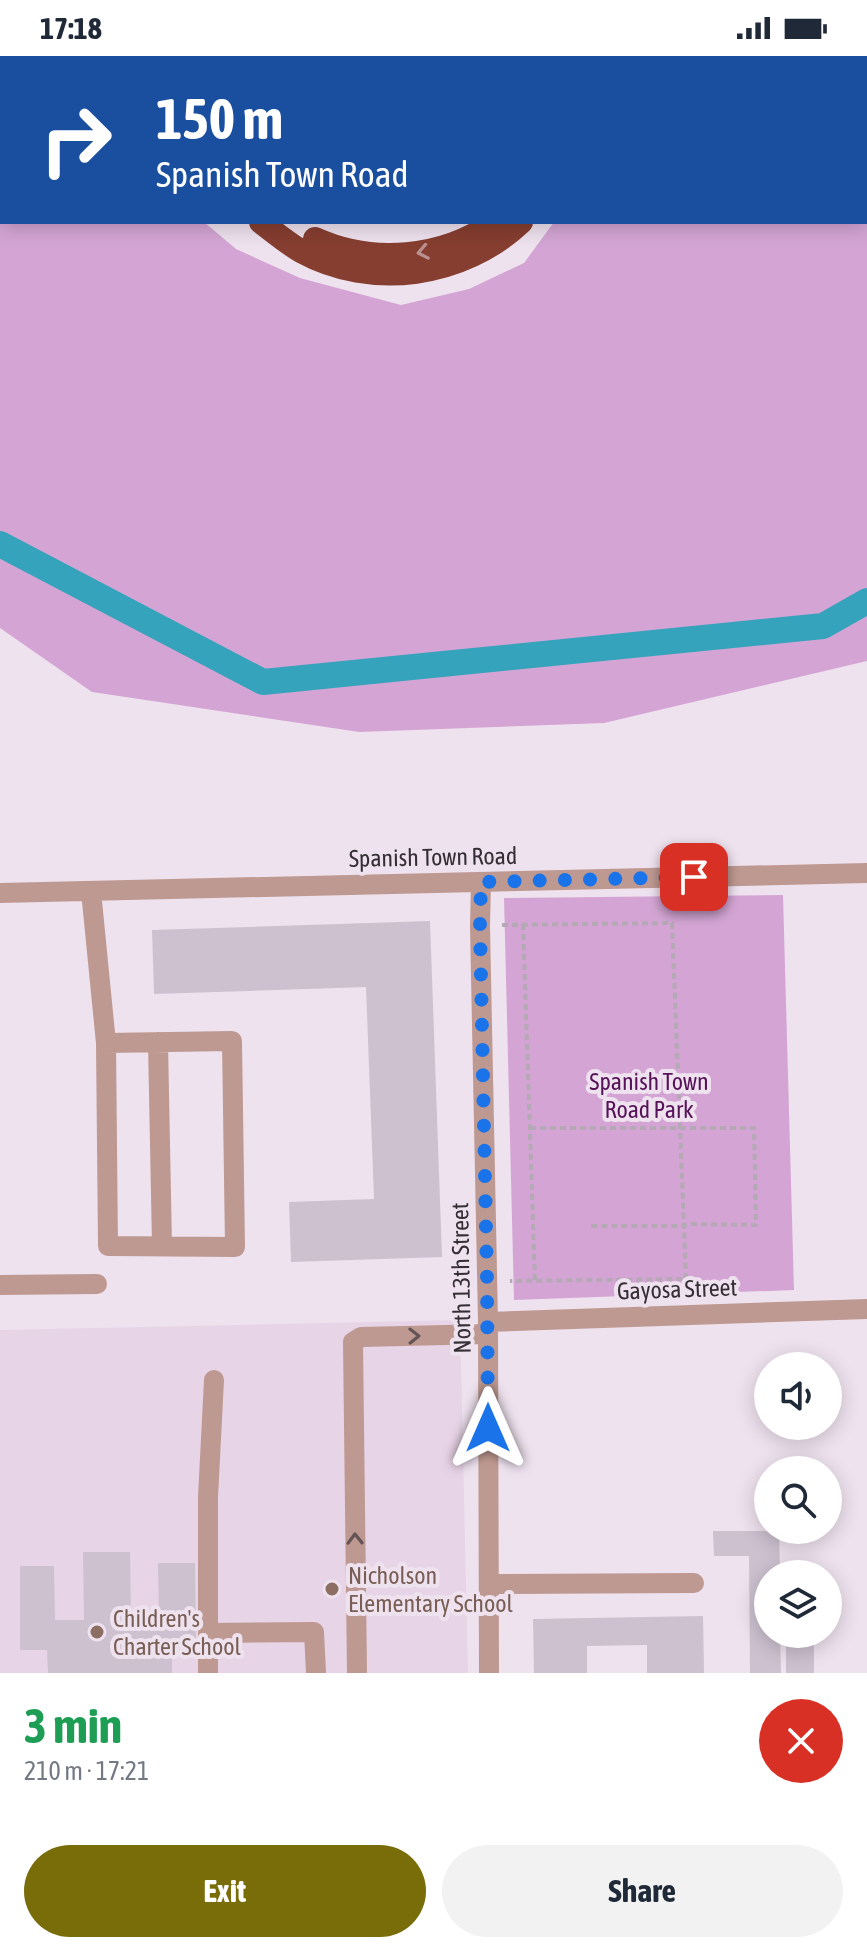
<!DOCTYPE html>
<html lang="en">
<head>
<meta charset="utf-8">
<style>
  body { margin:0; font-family:"Asap Condensed",sans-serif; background:#f2f2f3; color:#1f2937; height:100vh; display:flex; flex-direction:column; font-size:30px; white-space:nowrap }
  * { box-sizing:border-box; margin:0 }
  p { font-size:26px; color:#747a83 }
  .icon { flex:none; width:44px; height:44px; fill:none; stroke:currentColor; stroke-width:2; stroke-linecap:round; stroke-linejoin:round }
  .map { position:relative; height:1617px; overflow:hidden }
  .sheet { display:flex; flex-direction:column; background:#fff; flex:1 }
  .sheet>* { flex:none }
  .guide { position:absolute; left:0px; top:0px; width:868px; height:168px; box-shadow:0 4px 20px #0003; background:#1a4fa0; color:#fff; overflow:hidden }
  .tools { position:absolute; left:754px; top:1296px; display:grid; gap:16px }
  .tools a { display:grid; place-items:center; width:88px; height:88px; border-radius:50%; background:#fff; box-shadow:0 4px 20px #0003; font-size:40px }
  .pin { position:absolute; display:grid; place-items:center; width:68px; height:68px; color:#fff; margin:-34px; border-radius:16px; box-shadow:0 4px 12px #0006 }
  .me { position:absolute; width:88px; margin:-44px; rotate:0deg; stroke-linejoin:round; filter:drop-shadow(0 0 6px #0008) }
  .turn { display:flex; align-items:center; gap:28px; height:168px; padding:0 24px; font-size:36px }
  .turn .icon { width:104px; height:104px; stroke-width:2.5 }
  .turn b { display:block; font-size:56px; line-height:68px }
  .round { display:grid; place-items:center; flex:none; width:84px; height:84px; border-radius:42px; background:#f2f2f3 }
  .overview { display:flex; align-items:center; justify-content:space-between; height:136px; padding:0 24px }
  h1 { font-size:48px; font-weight:700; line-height:60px; color:#1e9e55 }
  .button { display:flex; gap:16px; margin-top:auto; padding:16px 24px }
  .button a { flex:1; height:92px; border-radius:48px; background:#786d09; color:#fff; font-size:32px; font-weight:700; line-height:92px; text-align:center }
  .button a+a { background:#f2f2f3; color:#1f2937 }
  .status { display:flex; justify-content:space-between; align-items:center; height:56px; padding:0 40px; background:#fff; direction:ltr }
  .status svg { height:22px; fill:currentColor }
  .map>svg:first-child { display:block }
  .built { fill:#e8d4e7 }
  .green { fill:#d4a5d4 }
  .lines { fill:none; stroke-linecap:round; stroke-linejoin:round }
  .canal { stroke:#35a3bb; stroke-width:26 }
  .building { fill:#cdc1cf }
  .path { stroke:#b4a9b4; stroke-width:4; stroke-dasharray:6 4; stroke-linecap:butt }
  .minor { stroke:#be9991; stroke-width:20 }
  .highway { stroke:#863e30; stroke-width:24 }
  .oneway { stroke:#ba9090 }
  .oneway2 { stroke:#645455 }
  .route { stroke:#1a73e8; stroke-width:14; stroke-dasharray:0 25.2 }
  .education-dot { fill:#8d6e63; stroke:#efe2ef; stroke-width:3 }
  .labels { text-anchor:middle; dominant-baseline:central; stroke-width:8; stroke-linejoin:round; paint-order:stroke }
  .street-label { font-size:24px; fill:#342f34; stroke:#efe2ef }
  .park-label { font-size:24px; fill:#57135a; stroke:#efe2ef }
  .education-label { font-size:24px; fill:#785e54; stroke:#efe2ef; text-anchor:start }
</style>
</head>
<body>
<div class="status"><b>17:18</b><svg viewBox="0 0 49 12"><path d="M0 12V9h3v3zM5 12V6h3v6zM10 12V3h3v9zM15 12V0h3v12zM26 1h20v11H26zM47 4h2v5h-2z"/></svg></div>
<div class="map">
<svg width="867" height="1617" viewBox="0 0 867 1617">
  <rect width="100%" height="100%" fill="#efe2ef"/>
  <path class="built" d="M 460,1264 L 468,1617 L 0,1617 L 0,1274 Z"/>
  <path class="green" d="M 622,0 L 867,0 L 867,605 L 604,667 L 359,676 L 92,636 L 0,572 L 0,8 L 2,9 L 2,166 L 204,166 L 236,193 L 300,222 L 401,249 L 469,233 L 524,207 L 554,166 L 866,166 L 866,2 L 621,2 Z
    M 783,839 L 794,1234 L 514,1244 L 504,842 Z"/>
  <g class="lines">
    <path class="canal" d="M 0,488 L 263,626 L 823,570 L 867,545"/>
  </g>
  <path class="building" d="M 430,865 L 442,1201 L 291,1206 L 289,1146 L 374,1143 L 366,931 L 154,938 L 152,874 Z
    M 713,1475 L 779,1475 L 780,1518 L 768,1518 L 768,1578 L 780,1578 L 781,1617 L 750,1617 L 749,1500 L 714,1500 Z
    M 83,1496 L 130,1496 L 131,1562 L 159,1562 L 158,1507 L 195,1507 L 196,1592 L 172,1592 L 172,1617 L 48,1617 L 47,1594 L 20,1594 L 20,1510 L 54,1510 L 55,1564 L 84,1564 Z
    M 703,1560 L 704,1617 L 647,1617 L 647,1589 L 587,1590 L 587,1617 L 534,1617 L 533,1563 Z
    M 786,1586 L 814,1586 L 814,1617 L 786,1617 Z"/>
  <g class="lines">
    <path class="path" d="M 523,868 L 535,1225
      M 502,869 L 672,867 L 686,1223 L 510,1225
      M 530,1072 L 754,1072 L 756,1169 L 692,1168 L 684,1170 L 589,1170"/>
    <path class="minor" d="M 481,826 L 480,870 L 488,1266 L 489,1617
      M 91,835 L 106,987 L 108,1190 L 235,1191 L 232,985 L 106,987
      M 0,837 L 867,817
      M 158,986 L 162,1190
      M 0,1229 L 97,1228
      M 488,1266 L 867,1253
      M 489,1528 L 694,1527
      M 208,1577 L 314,1576 L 316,1617
      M 208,1617 L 208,1441 L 214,1324
      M 357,1617 L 353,1286 L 361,1281 L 488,1278"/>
    <path class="highway" d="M 86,0 L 89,2
      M 585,0 L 585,2
      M 210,2 L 210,0
      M 261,166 C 274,176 287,187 301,195 C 372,234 463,221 521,166
      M 315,183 C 372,209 443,203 495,166"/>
  </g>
  <defs><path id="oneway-chevron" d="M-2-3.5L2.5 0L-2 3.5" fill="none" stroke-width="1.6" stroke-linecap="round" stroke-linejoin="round" transform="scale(2)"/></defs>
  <use class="oneway" href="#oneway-chevron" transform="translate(423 196) rotate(169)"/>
  <g class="oneway2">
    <use href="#oneway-chevron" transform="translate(414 1280) rotate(-1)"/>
    <use href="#oneway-chevron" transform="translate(355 1483) rotate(-91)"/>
  </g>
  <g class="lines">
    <path class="route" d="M 488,1372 L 487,1224 L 480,870 L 481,826 L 694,821"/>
  </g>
  <g class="education-dot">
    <circle cx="332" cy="1533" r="8"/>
    <circle cx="97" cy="1576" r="8"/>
  </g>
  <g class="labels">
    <g class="street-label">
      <text transform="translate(433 801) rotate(-1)">Spanish Town Road</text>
      <text transform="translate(461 1222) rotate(-91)">North 13th Street</text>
      <text transform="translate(677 1233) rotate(-2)">Gayosa Street</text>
    </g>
    <g class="park-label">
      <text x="649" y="1025">Spanish Town<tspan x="649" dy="28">Road Park</tspan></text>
    </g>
    <g class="education-label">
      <text x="348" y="1519">Nicholson<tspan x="348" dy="28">Elementary School</tspan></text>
      <text x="113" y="1562">Children's<tspan x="113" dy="28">Charter School</tspan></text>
    </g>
  </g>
</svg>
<div class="tools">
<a><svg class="icon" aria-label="sound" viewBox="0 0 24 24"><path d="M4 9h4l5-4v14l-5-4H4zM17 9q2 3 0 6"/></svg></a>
<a><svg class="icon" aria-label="search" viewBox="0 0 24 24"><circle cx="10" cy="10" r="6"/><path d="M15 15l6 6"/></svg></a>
<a><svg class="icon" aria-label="layers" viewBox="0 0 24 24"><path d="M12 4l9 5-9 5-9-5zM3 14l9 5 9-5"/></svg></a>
</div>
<div class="pin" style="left:694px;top:821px;background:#d93025"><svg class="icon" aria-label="arrive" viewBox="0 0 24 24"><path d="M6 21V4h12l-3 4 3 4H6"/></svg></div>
<svg class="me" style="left:488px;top:1372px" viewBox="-20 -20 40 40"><path d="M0-17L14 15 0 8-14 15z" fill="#1a73e8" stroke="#fff" stroke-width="4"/></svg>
<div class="guide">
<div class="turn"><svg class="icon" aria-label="right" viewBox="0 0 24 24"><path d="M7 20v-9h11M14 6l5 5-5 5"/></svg><div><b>150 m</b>Spanish Town Road</div></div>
</div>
</div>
<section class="sheet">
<div class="overview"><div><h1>3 min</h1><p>210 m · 17:21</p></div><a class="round" style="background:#d93025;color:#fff"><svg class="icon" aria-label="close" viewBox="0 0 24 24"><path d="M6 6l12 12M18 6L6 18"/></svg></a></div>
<div class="button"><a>Exit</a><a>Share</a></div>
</section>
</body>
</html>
